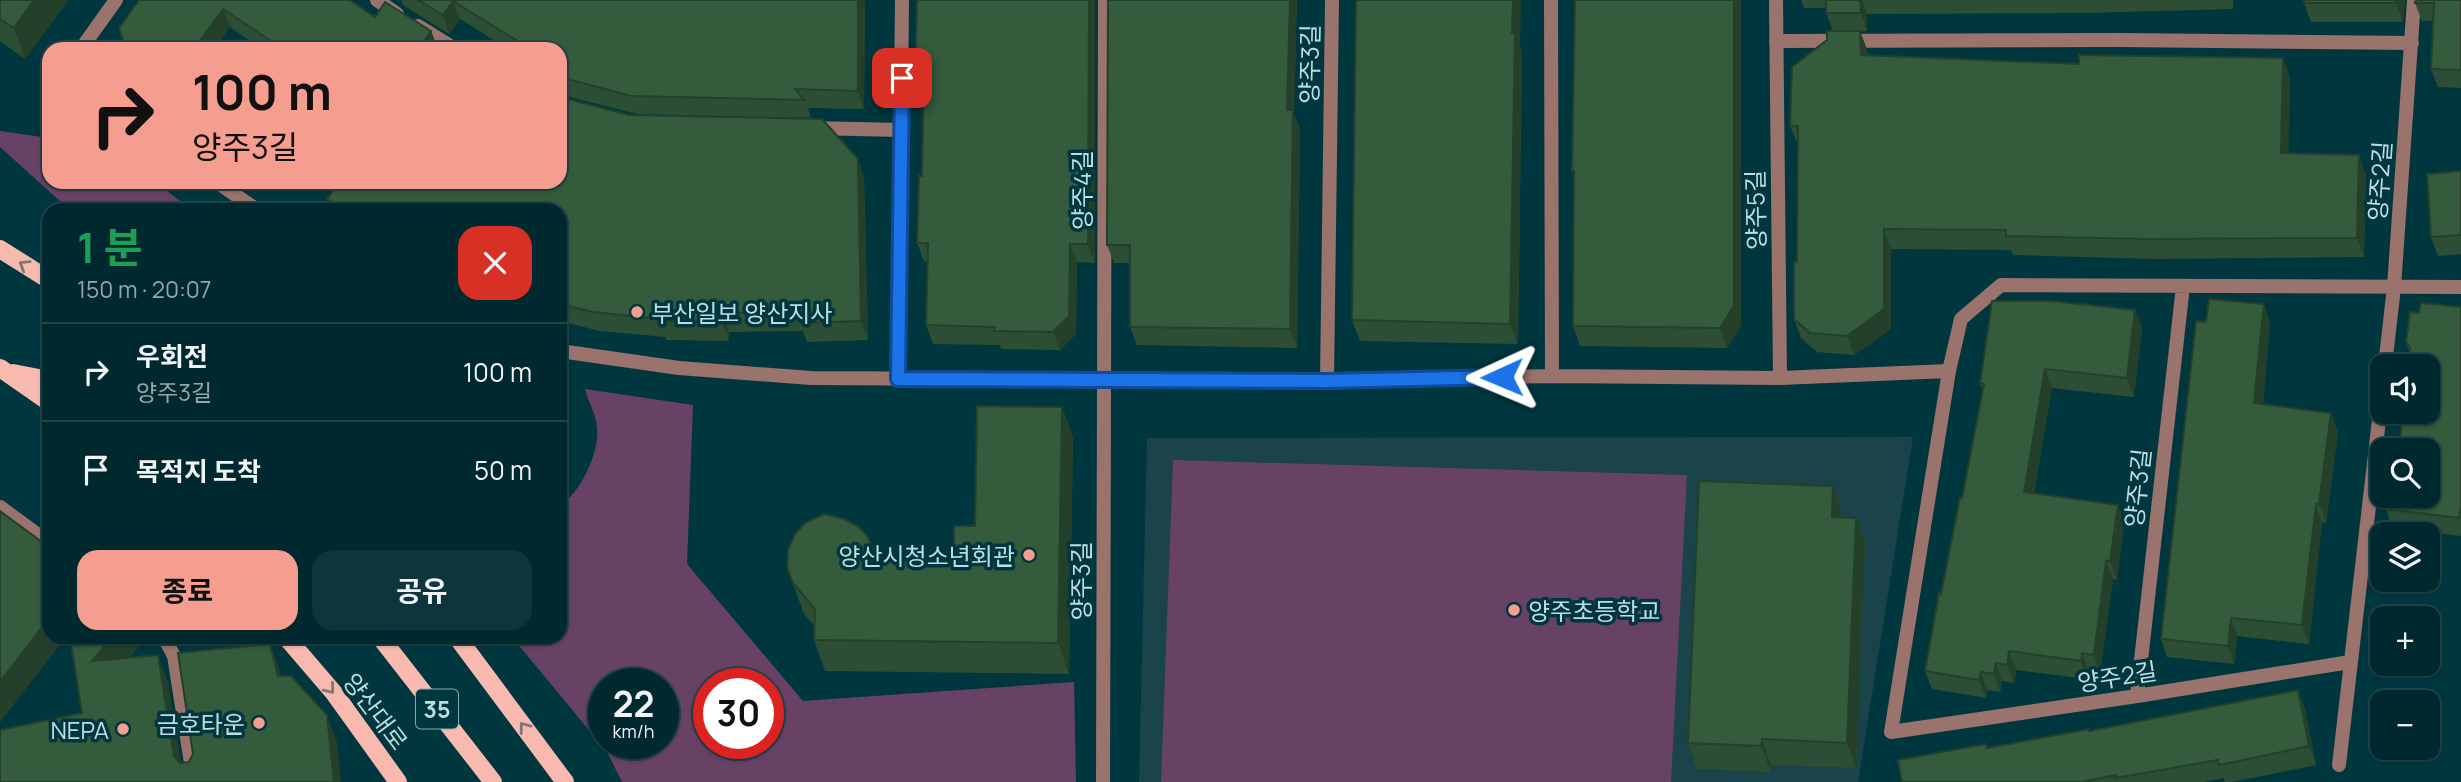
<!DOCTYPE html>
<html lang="ko">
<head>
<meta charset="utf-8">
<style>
  body { margin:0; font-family:Manrope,"Noto Sans KR",sans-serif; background:#0e353b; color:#f1f3f6; height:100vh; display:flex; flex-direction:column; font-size:26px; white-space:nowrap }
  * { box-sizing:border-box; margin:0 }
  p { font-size:23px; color:#95a6aa }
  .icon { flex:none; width:38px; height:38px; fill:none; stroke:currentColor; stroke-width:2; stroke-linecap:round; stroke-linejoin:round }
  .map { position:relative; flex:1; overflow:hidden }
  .details { position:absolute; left:42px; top:203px; width:525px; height:441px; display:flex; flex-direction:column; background:#00292f; border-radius:21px; box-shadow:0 2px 5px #0004,0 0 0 2px #22454b }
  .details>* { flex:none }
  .guide { position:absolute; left:42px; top:42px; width:525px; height:147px; border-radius:21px; box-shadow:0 2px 5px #0004,0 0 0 2px #22454b; background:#f59d8e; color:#111; overflow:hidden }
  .fabs { position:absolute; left:2370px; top:354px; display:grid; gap:14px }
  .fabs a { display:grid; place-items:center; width:70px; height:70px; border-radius:14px; background:#00292f; box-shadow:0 2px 5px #0004,0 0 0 2px #22454b; font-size:35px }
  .speed { position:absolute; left:588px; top:668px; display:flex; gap:14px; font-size:35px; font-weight:700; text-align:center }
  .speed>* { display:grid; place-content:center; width:91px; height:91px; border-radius:50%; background:#00292f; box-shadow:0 2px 5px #0004,0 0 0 2px #22454b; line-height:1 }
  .speed small { font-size:18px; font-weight:400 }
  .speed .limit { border:10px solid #d22; background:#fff; color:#111 }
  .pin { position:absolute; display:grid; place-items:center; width:60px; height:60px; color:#fff; margin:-30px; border-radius:14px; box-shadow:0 4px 10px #0006 }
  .me { position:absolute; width:77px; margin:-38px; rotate:269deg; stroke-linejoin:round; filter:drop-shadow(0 0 5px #0008) }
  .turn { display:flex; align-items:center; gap:24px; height:147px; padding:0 35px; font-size:32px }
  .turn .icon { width:91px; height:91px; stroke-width:2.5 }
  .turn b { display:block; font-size:49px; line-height:60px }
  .round { display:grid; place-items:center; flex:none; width:74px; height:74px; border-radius:21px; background:#0e353b }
  .head { display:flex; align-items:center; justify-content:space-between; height:119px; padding:0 35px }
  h1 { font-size:42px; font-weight:700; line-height:52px; color:#1e9e55 }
  .button { display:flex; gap:14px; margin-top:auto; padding:14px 35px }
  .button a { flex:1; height:80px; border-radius:21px; background:#f59d8e; color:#111; font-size:28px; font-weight:700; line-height:80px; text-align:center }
  .button a+a { background:#0e353b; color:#f1f3f6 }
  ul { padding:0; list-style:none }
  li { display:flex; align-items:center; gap:21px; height:98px; padding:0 35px; border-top:2px solid #22454b }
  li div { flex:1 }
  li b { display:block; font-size:26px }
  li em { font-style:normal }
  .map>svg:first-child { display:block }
  .built { fill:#1a434a }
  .green { fill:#684265; fill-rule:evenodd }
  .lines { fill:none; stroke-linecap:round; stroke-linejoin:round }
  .street { stroke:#99736c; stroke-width:14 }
  .primary { stroke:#f8b9ae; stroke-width:18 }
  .wall { fill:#2c4e34 }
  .shaded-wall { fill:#24402a }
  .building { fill:#335b3c; stroke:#24402a; stroke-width:2 }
  .oneway { stroke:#7c7876 }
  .route-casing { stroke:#114b97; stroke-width:18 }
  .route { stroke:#1a73e8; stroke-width:12 }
  .poi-dot { fill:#f59d8e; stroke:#00373f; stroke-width:2.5 }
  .labels { text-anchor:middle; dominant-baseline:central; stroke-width:7; stroke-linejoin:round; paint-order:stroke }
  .shield { fill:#00373f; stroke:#85abb2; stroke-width:2 }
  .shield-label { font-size:23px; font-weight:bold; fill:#bedde3 }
  .street-label { font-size:24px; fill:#bedde3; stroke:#00373f }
  .poi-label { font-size:24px; fill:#bedde3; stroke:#00373f; text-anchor:end }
</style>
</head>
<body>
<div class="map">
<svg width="2461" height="782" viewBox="0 0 2461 782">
  <rect width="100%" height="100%" fill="#00373f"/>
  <path class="built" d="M 1913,437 L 1858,782 L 1139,782 L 1147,438 Z"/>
  <path class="green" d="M 0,131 L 49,138 L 49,182 L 155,182 L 192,210 L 70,210 L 0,147 Z
    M 585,389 L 693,405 L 687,564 L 803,701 L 1074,682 L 1076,782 L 622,782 L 607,752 L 512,637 L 560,637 L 560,506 C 581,492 600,452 597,427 C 596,414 588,401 585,389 ZM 604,684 L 663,684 L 663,744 L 604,744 ZM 709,684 L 768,684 L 768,744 L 709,744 Z
    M 1173,460 L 1687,475 L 1671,782 L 1161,782 Z"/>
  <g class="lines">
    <path class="street" d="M 377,0 L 397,14
      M 1551,0 L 1552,376
      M 1776,0 L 1780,378
      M 418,26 L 455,49
      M 1776,41 L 2119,40 L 2412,43
      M 81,49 L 116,0
      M 811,128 L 901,130
      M 217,182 L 257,210
      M 560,351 L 679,368 L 811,378 L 1327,381 L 1552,376 L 1780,378 L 1949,371
      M 2385,366 L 2394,287 L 2414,0
      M 898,379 L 902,0
      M 1327,381 L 1332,0
      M 0,507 L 49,543
      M 164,637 L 174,656 L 194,782
      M 2350,662 L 2137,696 L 1891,732 L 1949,371 L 1961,319 L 2001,285 L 2461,287
      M 2137,696 L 2183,286
      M 2339,765 L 2382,394
      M 1103,782 L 1105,0"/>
    <path class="primary" d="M 0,249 L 49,280
      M 0,368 L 49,402
      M 13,373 L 49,380
      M 286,637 L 334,693 L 398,782
      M 380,637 L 493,782
      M 457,637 L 565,782"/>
  </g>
  <path class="wall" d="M 0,0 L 68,0 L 25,59 L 0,41 Z
    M 139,0 L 375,17 L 431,31 L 438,49 L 262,49 L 230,27 Z
    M 401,0 L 865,0 L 864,109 L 808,108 L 811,118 L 637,114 L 562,95 L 560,95 L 560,49 L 508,49 L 460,19 L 449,34 L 403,5 Z
    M 917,0 L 1095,0 L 1095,263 L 1077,262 L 1076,334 L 1060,350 L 1001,349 L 1000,345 L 933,344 L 926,325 L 928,261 L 924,261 L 917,243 L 922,176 L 924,94 L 921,94 L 915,76 Z
    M 1108,0 L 1297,0 L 1294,114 L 1300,129 L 1297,348 L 1137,345 L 1130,327 L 1130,263 L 1114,263 L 1107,245 Z
    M 1575,0 L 1741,0 L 1741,326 L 1727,348 L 1580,346 L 1573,326 L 1574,177 L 1572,171 Z
    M 1801,0 L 2233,0 L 2233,9 L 2086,13 L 1867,14 L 1867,31 L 1860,31 L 1867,50 L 1868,55 L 2079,64 L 2283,58 L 2290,78 L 2288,154 L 2366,174 L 2364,257 L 2152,259 L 2013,255 L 2011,250 L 1891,249 L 1891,329 L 1854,355 L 1817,352 L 1801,338 L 1794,319 L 1797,262 L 1798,145 L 1790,126 L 1827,40 L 1833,31 L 1826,13 L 1826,8 L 1804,8 Z
    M 2405,0 L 2403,22 L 2311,22 L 2304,3 Z
    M 2461,0 L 2461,88 L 2438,87 L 2431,69 L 2433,21 L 2422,21 L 2415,3 Z
    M 1520,46 L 1522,53 L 1518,344 L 1360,341 L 1352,320 Z
    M 2461,171 L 2461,254 L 2438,256 L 2431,237 Z
    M 864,178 L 868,340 L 807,342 L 803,331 L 729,332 L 729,341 L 666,340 L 666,337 L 600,331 L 560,321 L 560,210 L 331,210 L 327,200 L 334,189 L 325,182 L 560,182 Z
    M 2461,307 L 2461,536 L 2392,527 L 2386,509 L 2427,495 L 2409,351 L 2406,342 Z
    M 2135,310 L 2142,329 L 2134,397 L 2052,388 L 2034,494 L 2118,505 L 2124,523 L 2117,580 L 2113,579 L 2100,673 L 2089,671 L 2088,679 L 2016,670 L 2014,683 L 2002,681 L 2000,692 L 1987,690 L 1986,698 L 1932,689 L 1925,671 L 1962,498 L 1983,390 L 1980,384 Z
    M 2270,323 L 2263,404 L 2331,413 L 2338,432 L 2326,523 L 2322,522 L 2309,644 L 2237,636 L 2234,664 L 2167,657 L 2161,639 Z
    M 1062,407 L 1073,438 L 1069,674 L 825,671 L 814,640 L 815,626 L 804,614 L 787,567 L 876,554 L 954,555 Z
    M 1833,486 L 1842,512 L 1842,517 L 1865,543 L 1856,768 L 1771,765 L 1771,772 L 1697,769 L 1688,743 Z
    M 2305,708 L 2316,765 L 2232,782 L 2225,782 L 2224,778 L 2203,782 L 1902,782 L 1987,748 L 2090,731 Z"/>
  <path class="shaded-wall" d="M 34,0 L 68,0 L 25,59 L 14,28 Z
    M 858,0 L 865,0 L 864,109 L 858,91 Z
    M 1089,0 L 1095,0 L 1095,263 L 1088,244 Z
    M 1290,0 L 1297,0 L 1294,114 L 1300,129 L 1297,348 L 1290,329 L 1287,110 Z
    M 1513,0 L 1521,0 L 1520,46 L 1522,53 L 1518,344 L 1510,324 Z
    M 1734,0 L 1741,0 L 1741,326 L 1727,348 L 1720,328 Z
    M 1860,0 L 1862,0 L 1867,14 L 1867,31 L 1861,13 Z
    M 2396,0 L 2405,0 L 2403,22 L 2396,3 Z
    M 453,1 L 460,19 L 449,34 L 443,15 Z
    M 223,9 L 230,27 L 215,49 L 194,49 Z
    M 431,31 L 438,49 L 419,49 Z
    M 1860,31 L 1867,50 L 1868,75 L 1861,55 Z
    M 2283,58 L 2290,78 L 2288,173 L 2281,153 Z
    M 2359,155 L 2366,174 L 2364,257 L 2357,238 Z
    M 858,159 L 864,178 L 868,340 L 861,321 Z
    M 1884,229 L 1891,249 L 1891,329 L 1854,355 L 1847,336 Z
    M 1070,244 L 1077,262 L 1076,334 L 1060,350 L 1053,332 Z
    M 2264,304 L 2270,323 L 2261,421 L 2254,403 Z
    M 2135,310 L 2142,329 L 2134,397 L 2127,378 Z
    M 722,313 L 729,332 L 729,341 L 722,322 Z
    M 2045,369 L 2052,388 L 2031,511 L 2024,492 Z
    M 1062,407 L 1073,438 L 1069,674 L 1058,643 Z
    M 2331,413 L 2338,432 L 2326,523 L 2319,504 Z
    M 1833,486 L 1842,512 L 1841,543 L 1832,517 Z
    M 2316,504 L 2322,522 L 2309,644 L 2302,625 Z
    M 2118,505 L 2124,523 L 2117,580 L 2110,561 Z
    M 1856,518 L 1865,543 L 1856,768 L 1847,743 Z
    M 2106,561 L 2113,579 L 2100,673 L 2094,655 Z
    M 49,618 L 49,637 L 66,637 L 0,722 L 0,682 Z
    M 2231,618 L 2237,636 L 2234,664 L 2228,646 Z
    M 113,637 L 147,637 L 102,689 L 92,661 Z
    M 270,644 L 280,672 L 288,704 L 278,676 Z
    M 2009,651 L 2016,670 L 2014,683 L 2007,665 Z
    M 2082,653 L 2089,671 L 2088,679 L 2081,661 Z
    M 158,655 L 168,682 L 184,782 L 174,756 Z
    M 1996,663 L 2002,681 L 2000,692 L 1994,674 Z
    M 1981,672 L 1987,690 L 1986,698 L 1979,680 Z
    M 2298,690 L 2305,708 L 2316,765 L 2309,746 Z
    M 327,715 L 337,742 L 341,782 L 334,782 Z
    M 1762,739 L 1771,765 L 1771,772 L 1761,746 Z"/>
  <path class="building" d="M 0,0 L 34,0 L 14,28 L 0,19 Z
    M 139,0 L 350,0 L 375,17 L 385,2 L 431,31 L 419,49 L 274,49 L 277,45 L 223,9 L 194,49 L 126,49 L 119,28 Z
    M 418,0 L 858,0 L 858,91 L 795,89 L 804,100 L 631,96 L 560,77 L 560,49 L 516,49 L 519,42 L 453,1 L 443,15 Z
    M 917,0 L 1089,0 L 1088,244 L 1070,244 L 1069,316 L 1053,332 L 994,331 L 995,327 L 926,325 L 928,243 L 917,243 L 919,175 L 922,176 L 924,76 L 915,76 Z
    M 1108,0 L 1290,0 L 1287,110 L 1293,110 L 1290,329 L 1130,327 L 1130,245 L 1107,245 Z
    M 1356,0 L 1513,0 L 1512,33 L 1515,33 L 1510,324 L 1352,320 Z
    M 1575,0 L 1734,0 L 1734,306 L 1720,328 L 1573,326 L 1574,171 L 1572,171 Z
    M 1826,0 L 1860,0 L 1861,13 L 1826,13 Z
    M 2304,0 L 2396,0 L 2396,3 L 2304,3 Z
    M 2416,0 L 2461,0 L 2461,70 L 2431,69 L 2434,3 L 2415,3 Z
    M 1827,31 L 1860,31 L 1861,55 L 2079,64 L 2079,55 L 2283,58 L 2281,153 L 2359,155 L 2357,238 L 2145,239 L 2006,236 L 2006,230 L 1884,229 L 1884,309 L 1847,336 L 1810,333 L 1794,319 L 1794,262 L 1797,262 L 1798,126 L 1790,126 L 1792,67 L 1827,40 Z
    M 560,97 L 629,115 L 822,119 L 858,159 L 861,321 L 800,323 L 800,312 L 722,313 L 722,322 L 660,321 L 660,319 L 593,312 L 560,304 L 560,210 L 345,210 L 327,200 L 338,182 L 560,182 Z
    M 2461,171 L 2461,235 L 2431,237 L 2427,174 Z
    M 2209,299 L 2264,304 L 2254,403 L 2331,413 L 2319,504 L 2316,504 L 2302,625 L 2231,618 L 2228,646 L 2161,639 L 2196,321 L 2206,322 Z
    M 1992,301 L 2051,301 L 2135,310 L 2127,378 L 2045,369 L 2024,492 L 2118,505 L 2110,561 L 2106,561 L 2094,655 L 2082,653 L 2081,661 L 2009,651 L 2007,665 L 1996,663 L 1994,674 L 1981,672 L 1979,680 L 1925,671 L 1939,593 L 1941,594 L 1960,497 L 1962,498 L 1984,384 L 1980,384 Z
    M 2421,303 L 2461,307 L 2461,505 L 2459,518 L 2386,509 L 2387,495 L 2427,495 L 2427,450 L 2399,450 L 2403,411 L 2427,411 L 2427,366 L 2408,366 L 2410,347 L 2406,342 L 2410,312 L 2419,313 Z
    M 977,406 L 1062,407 L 1058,643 L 814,640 L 815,609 L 793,583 L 787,567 L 788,550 L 795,534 L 805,523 L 824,514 L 844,519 L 859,527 L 868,537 L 876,554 L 954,555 L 954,526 L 975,526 Z
    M 1699,481 L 1833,486 L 1832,517 L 1856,518 L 1847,743 L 1762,739 L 1761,746 L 1688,743 Z
    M 0,511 L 42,542 L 46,536 L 49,538 L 49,618 L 0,682 Z
    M 70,637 L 113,637 L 92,661 L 158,655 L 174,756 L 180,763 L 189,762 L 193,754 L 178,653 L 270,644 L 278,676 L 291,676 L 327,715 L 334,782 L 0,782 L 0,730 L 82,713 Z
    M 2298,690 L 2309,746 L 2219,765 L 2218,760 L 2116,778 L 2116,775 L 2081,782 L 1902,782 L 1898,760 L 1986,744 L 1987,748 L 2089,729 L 2089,731 Z"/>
  <defs><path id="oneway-chevron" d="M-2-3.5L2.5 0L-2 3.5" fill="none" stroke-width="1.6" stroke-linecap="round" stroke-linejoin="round" transform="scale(1.75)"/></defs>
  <g class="oneway">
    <use href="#oneway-chevron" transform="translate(24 265) rotate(-148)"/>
    <use href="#oneway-chevron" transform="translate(330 689) rotate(51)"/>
    <use href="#oneway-chevron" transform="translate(524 727) rotate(-127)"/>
  </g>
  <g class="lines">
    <defs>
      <path id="route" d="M 902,78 L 898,379 L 1327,381 L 1502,377"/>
    </defs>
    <use href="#route" class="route-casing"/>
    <use href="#route" class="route"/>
  </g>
  <g class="poi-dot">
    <circle cx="637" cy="312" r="7"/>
    <circle cx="1029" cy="555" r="7"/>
    <circle cx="1514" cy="610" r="7"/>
    <circle cx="259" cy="723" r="7"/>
    <circle cx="123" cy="729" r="7"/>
  </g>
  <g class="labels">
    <rect class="shield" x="416" y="689.5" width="42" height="39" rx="5"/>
    <g class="shield-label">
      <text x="437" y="709">35</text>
    </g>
    <g class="street-label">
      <text transform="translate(1309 64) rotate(-89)">양주3길</text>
      <text transform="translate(2379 181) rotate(-86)">양주2길</text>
      <text transform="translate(1081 190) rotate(-90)">양주4길</text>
      <text transform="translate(1755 210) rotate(-91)">양주5길</text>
      <text transform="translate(2137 488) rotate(-84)">양주3길</text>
      <text transform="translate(1080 581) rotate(-90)">양주3길</text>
      <text transform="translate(2117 676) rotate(-9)">양주2길</text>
      <text transform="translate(376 711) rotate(53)">양산대로</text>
    </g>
    <g class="poi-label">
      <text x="651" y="312" text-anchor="start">부산일보 양산지사</text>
      <text x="1015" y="555">양산시청소년회관</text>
      <text x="1528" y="610" text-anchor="start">양주초등학교</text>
      <text x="245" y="723">금호타운</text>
      <text x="109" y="729">NEPA</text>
    </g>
  </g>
</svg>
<div class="fabs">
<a><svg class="icon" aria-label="sound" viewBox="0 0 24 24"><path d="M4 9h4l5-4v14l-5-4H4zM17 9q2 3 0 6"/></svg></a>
<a><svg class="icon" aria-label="search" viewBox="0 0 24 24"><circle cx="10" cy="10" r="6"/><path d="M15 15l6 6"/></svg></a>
<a><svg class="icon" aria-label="layers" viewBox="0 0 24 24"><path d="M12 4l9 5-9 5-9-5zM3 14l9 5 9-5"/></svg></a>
<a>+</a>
<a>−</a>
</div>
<div class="speed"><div>22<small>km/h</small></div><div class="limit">30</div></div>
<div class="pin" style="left:902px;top:78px;background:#d93025"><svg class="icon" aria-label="arrive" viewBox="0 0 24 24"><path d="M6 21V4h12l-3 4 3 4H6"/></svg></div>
<svg class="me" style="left:1502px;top:377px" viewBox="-20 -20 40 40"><path d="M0-17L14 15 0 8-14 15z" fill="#1a73e8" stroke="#fff" stroke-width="4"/></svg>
<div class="guide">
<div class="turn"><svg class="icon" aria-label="right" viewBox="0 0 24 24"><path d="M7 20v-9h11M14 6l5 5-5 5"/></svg><div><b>100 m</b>양주3길</div></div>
</div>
<section class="details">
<div class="head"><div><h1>1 분</h1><p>150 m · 20:07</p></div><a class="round" style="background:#d93025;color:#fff"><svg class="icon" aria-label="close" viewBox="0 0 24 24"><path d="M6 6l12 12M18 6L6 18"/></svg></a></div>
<ul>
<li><svg class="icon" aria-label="right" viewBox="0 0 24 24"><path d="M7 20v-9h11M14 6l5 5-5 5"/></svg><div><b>우회전</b><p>양주3길</p></div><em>100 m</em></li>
<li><svg class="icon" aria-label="arrive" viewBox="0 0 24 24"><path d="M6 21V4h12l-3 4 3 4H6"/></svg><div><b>목적지 도착</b></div><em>50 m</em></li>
</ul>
<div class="button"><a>종료</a><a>공유</a></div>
</section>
</div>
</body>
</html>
